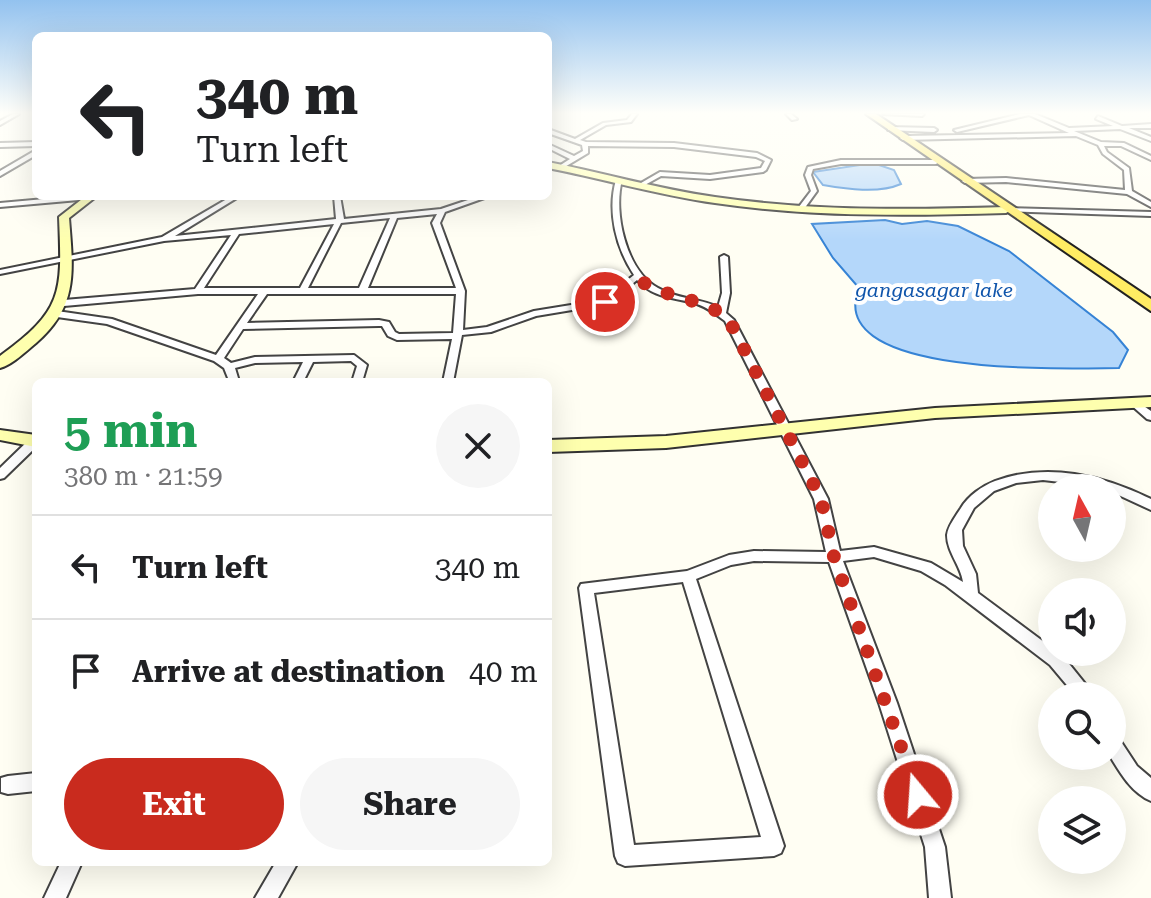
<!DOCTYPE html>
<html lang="en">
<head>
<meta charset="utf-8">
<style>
  body { margin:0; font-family:"Roboto Serif",serif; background:#f6f6f6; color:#202124; height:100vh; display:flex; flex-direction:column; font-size:30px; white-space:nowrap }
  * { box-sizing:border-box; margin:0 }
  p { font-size:26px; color:#757577 }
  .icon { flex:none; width:44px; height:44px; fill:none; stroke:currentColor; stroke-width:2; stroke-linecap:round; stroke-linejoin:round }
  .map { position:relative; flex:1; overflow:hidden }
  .panel { position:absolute; left:32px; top:378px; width:520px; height:488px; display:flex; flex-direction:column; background:#fff; border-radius:12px; box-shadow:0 8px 32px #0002 }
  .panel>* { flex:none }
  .hud { position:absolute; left:32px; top:32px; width:520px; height:168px; border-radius:12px; box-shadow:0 8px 32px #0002; background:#fff; color:#202124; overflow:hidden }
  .needle { width:52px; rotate:352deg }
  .tools { position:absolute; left:1038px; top:474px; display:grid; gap:16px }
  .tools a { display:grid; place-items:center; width:88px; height:88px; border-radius:50%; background:#fff; box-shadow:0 8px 32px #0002; font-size:40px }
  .pin { position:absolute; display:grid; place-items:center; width:68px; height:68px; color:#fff; margin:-34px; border:4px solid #fff; border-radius:50%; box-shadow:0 2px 8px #0007 }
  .me { position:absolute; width:88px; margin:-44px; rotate:342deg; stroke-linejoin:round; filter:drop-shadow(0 0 6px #0008) }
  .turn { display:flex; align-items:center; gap:28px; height:168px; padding:0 32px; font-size:36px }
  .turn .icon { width:104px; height:104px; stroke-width:2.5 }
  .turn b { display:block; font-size:56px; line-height:68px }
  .round { display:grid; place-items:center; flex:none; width:84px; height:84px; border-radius:42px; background:#f6f6f6 }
  .head { display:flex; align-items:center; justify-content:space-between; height:136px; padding:0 32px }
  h1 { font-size:48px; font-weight:700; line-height:60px; color:#1e9e55 }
  .action { display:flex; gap:16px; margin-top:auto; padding:16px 32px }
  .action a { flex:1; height:92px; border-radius:48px; background:#c92b1e; color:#fff; font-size:32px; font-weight:700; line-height:92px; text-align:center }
  .action a+a { background:#f6f6f6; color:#202124 }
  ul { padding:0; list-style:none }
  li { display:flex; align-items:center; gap:24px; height:104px; padding:0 32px; border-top:2px solid #e0e0e0 }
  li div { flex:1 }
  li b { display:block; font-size:30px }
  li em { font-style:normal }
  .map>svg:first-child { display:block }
  .water { fill:#b4d7fa; stroke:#3683d5; stroke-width:2 }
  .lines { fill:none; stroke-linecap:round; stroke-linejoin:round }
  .street-casing { stroke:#434343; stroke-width:4 }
  .secondary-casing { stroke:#323232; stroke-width:4 }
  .primary-casing { stroke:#212121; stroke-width:4 }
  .street { fill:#fff; fill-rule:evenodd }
  .secondary { fill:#feffae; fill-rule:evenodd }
  .primary { fill:#ffec63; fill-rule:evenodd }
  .route { stroke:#c92b1e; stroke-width:14; stroke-dasharray:0 25.2 }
  .labels { text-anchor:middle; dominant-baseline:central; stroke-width:8; stroke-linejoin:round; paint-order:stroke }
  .far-water-label { font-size:20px; font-style:italic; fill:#1055ab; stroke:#fff }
</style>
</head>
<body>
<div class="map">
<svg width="1151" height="898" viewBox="0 0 1151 898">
  <rect width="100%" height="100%" fill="#fffef3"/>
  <path class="water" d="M 873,163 L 894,170 L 901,184 C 878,194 847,189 823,185 L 813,172 Z
    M 885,220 L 902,224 L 927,221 L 958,226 L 1009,251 L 1113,332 L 1128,350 L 1119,368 C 1072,368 822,379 859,288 L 833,258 L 812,224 Z"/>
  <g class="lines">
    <defs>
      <path id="street" d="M 13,114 L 19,114 L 0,125 L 0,121 Z
        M 632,114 L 637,114 L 631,122 L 606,125 L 580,140 L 586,142 L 674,143 L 757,153 L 771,160 L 766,170 L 763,172 L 710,179 L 661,176 L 643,186 L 640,184 L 641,183 L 660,172 L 710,175 L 761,168 L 765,161 L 756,157 L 674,147 L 588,146 L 588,153 L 563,168 L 559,168 L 559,166 L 570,159 L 548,148 L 548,144 L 574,156 L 583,151 L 582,145 L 548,133 L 548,129 L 575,139 L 603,123 L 627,120 Z
        M 786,114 L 791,114 L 797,119 L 792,120 Z
        M 883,114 L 924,114 L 922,116 Z
        M 1020,114 L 1035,114 L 1069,128 L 1113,126 L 1096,119 L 1098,116 L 1122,126 L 1151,124 L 1151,128 L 1129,128 L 1151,137 L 1151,141 L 1120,129 L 1074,131 L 1101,142 L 1124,143 L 1151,156 L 1151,160 L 1121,146 L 1104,146 L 1107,152 L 1129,168 L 1132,191 L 1151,202 L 1151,207 L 1127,194 L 1006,182 L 965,183 L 962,181 L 965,179 L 1006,178 L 1125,190 L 1124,170 L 1103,154 L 1098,145 L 1076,136 L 903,140 L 900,138 L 903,136 L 1069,133 L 1029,115 L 957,132 L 954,130 Z
        M 890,127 L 934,128 L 937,130 L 934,132 L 888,130 Z
        M 36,142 L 36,146 L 0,147 L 0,143 Z
        M 36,150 L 36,155 L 0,176 L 0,171 Z
        M 841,160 L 936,160 L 939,162 L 936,164 L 841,164 L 813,169 L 811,175 L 817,191 L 804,209 L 800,209 L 798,208 L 811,191 L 805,175 L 808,167 Z
        M 619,178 L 622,180 C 613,212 626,271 658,288 C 676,299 699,298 718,307 L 722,293 L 720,257 L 724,255 L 728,257 L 730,293 L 726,313 L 734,320 L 828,499 L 840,551 L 874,547 L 931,563 L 963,582 C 961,566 947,552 947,535 C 948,526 956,516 961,508 C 968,496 982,486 995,481 C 1047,462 1103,475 1151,499 L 1151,510 L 1112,492 L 1112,488 L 1043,480 L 1016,483 L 994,491 L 974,508 L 962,530 L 963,546 L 976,574 L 978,593 L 1052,648 L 1052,652 L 1058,652 L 1062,655 L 1095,696 L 1076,696 L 1050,665 L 945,585 L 921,571 L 874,557 L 843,561 L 897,703 L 945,847 L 951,898 L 929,898 L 925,847 L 879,703 L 829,562 L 754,561 L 731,565 L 696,579 L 784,846 L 781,853 L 774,856 L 625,866 L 618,863 L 615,856 L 579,588 L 581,584 L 687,571 L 729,555 L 754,551 L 826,552 L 814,499 L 725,321 C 716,314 708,308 697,304 C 675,297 654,299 637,280 L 608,304 L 536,316 L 491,332 L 462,335 L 453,382 L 443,382 L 452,339 L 397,340 L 388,336 L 382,326 L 379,326 L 243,329 L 224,358 L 231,363 L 255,357 L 354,355 L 367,365 L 362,382 L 352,382 L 357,366 L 351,361 L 313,362 L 303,382 L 293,382 L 303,362 L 255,363 L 235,368 L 238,378 L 236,382 L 226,382 L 228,378 L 224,368 L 214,361 L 107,324 L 57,317 L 52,314 L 57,311 L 112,319 L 216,355 L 258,294 L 198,294 L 64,306 L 60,303 L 64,300 L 195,289 L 231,235 L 164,241 L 0,274 L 0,270 L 162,237 L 232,196 L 240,196 L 175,236 L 336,219 L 334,196 L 340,196 L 344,219 L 441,209 L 480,196 L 490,196 L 445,212 L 440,223 L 465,291 L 463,330 L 487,327 L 534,311 L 602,300 L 634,275 C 616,248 607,211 616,180 ZM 437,214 L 432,223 L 456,288 L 368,288 L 397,218 ZM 390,218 L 359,288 L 308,288 L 341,223 ZM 334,224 L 300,288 L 204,288 L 239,234 ZM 267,294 L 456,294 L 453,333 L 399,334 L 395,332 L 389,322 L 379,320 L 247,323 ZM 683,582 L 761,837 L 634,845 L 594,593 Z
        M 78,196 L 93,197 L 90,199 L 0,207 L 0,203 Z
        M 1006,208 L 1151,212 L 1151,216 L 1004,211 L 1004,209 Z
        M 1135,400 L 1151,411 L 1151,420 L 1147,419 L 1131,405 L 1129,403 Z
        M 31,438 L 36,438 L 36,447 L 4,478 L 0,479 L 0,468 Z
        M 1112,734 L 1118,737 L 1137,766 L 1151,778 L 1151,801 C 1132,793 1120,773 1110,756 L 1112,756 Z
        M 36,773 L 36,791 L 8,794 L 1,792 L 1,778 L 8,776 Z
        M 61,862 L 82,862 L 66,898 L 44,898 Z
        M 276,862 L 298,862 L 278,898 L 255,898 Z"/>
      <path id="secondary" d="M 548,162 C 604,173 658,189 715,197 C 811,211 909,210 1006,207 L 1011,210 L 1006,213 C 909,216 811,217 715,203 C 658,195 604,179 548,168 Z
        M 86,196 L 97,196 L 69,218 C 73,270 79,306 36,343 C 25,352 13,364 0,368 L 0,356 C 64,310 62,292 59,217 Z
        M 1151,397 L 1151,407 L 935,418 L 666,448 L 548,452 L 548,440 L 666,436 L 935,408 Z
        M 0,430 L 36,435 L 36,447 L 0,440 Z"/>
      <path id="primary" d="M 866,114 L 876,114 L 1151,299 L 1151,311 Z"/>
    </defs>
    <use href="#street" class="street-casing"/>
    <use href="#secondary" class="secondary-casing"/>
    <use href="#primary" class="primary-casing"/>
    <use href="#street" class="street"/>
    <use href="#secondary" class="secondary"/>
    <use href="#primary" class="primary"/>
  </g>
  <linearGradient id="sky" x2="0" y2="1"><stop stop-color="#93c2ef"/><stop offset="0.47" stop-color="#fffffa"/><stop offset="1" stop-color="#fffffa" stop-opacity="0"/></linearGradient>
  <rect width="1151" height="240" fill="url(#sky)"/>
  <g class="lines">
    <path class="route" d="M 605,302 L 636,277 C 663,300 704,296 729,320 L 821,499 L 834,557 L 918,795"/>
  </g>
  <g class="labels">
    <g class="far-water-label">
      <text x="934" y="290">gangasagar lake</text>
    </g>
  </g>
</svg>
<div class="tools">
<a><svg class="needle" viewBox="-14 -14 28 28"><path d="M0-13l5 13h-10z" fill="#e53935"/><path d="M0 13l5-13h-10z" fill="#757577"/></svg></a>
<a><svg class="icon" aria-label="sound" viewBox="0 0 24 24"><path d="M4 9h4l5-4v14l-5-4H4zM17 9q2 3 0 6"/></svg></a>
<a><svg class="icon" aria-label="search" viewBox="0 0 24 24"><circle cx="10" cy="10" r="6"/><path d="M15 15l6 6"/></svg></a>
<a><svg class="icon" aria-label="layers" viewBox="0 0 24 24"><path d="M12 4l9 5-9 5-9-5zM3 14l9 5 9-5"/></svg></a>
</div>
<div class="pin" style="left:605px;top:302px;background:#d93025"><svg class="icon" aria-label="arrive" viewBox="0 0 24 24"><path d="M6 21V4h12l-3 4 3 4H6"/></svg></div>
<svg class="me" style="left:918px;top:795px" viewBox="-20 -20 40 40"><circle r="17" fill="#c92b1e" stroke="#fff" stroke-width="3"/><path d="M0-11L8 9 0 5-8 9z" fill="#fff"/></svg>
<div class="hud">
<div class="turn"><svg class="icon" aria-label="left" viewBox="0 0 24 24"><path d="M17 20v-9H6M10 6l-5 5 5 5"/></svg><div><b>340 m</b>Turn left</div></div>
</div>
<section class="panel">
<div class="head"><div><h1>5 min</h1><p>380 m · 21:59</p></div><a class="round"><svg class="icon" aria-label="close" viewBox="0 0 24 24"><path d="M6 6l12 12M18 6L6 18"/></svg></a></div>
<ul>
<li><svg class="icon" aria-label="left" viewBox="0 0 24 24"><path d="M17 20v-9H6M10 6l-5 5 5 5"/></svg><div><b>Turn left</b></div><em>340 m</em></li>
<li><svg class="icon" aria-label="arrive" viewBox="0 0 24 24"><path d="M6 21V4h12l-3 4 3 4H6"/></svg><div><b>Arrive at destination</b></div><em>40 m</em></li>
</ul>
<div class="action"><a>Exit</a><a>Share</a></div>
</section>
</div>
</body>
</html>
